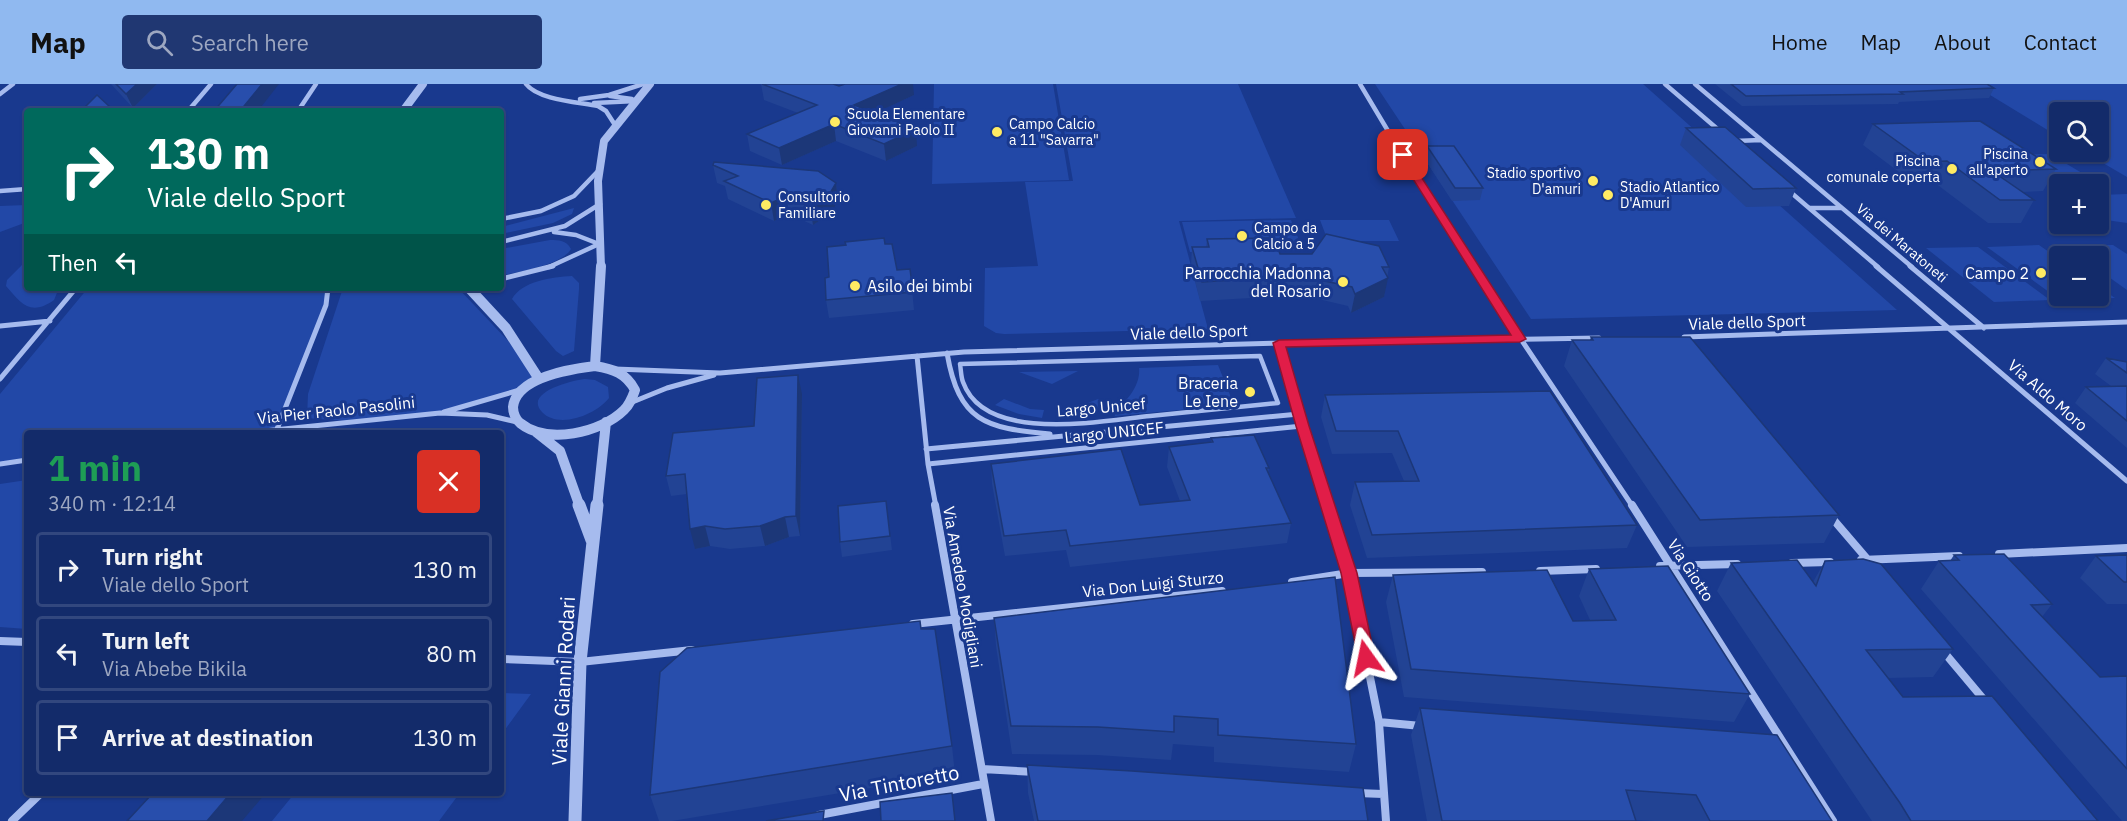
<!DOCTYPE html>
<html lang="en">
<head>
<meta charset="utf-8">
<style>
  body { margin:0; font-family:"IBM Plex Sans",sans-serif; background:#203772; color:#f1f3f6; height:100vh; display:flex; flex-direction:column; font-size:22px; white-space:nowrap }
  * { box-sizing:border-box; margin:0 }
  p { font-size:20px; color:#9da7c1 }
  .icon { flex:none; width:33px; height:33px; fill:none; stroke:currentColor; stroke-width:2; stroke-linecap:round; stroke-linejoin:round }
  .map { position:relative; flex:1; overflow:hidden }
  .drawer { position:absolute; left:24px; top:346px; width:480px; height:366px; display:flex; flex-direction:column; background:#132b6a; border-radius:6px; box-shadow:0 2px 4px #0004,0 0 0 2px #32477e }
  .drawer>* { flex:none }
  .hud { position:absolute; left:24px; top:24px; width:480px; height:183px; border-radius:6px; box-shadow:0 2px 4px #0004,0 0 0 2px #32477e; background:#00695c; color:#fff; overflow:hidden }
  .fabs { position:absolute; left:2049px; top:18px; display:grid; gap:12px }
  .fabs a { display:grid; place-items:center; width:60px; height:60px; border-radius:6px; background:#132b6a; box-shadow:0 2px 4px #0004,0 0 0 2px #32477e; font-size:30px }
  .pin { position:absolute; display:grid; place-items:center; width:51px; height:51px; color:#fff; margin:-26px; border-radius:12px; box-shadow:0 3px 9px #0006 }
  .me { position:absolute; width:66px; margin:-33px; rotate:348deg; stroke-linejoin:round; filter:drop-shadow(0 0 4px #0008) }
  .turn { display:flex; align-items:center; gap:21px; height:126px; padding:0 24px; font-size:27px }
  .turn .icon { width:78px; height:78px; stroke-width:2.5 }
  .turn b { display:block; font-size:42px; line-height:51px }
  .then { display:flex; align-items:center; height:57px; padding:0 24px; background:#0003; gap:12px; font-size:22px }
  .round { display:grid; place-items:center; flex:none; width:63px; height:63px; border-radius:6px; background:#203772 }
  .headline { display:flex; align-items:center; justify-content:space-between; height:102px; padding:0 24px }
  h1 { font-size:36px; font-weight:800; line-height:45px; color:#1e9e55 }
  ul { padding:0; list-style:none }
  li { display:flex; align-items:center; gap:18px; height:75px; margin:0 12px 9px; padding:0 12px; border:3px solid #32477e; border-radius:6px }
  li div { flex:1 }
  li b { display:block; font-size:22px }
  li em { font-style:normal }
  header { display:flex; align-items:center; gap:36px; box-sizing:border-box; height:84px; padding:0 30px; background:#90b9f0; color:#111 }
  header strong { font-size:28px }
  nav { display:flex; gap:33px; margin-inline-start:auto; font-size:21px }
  .search { width:420px; height:54px; background:#203772; display:flex; align-items:center; gap:15px; box-sizing:border-box; padding:0 21px; border-radius:6px; color:#9da7c1; font-size:22px }
  .map>svg:first-child { display:block }
  .green { fill:#2248a7 }
  .lines { fill:none; stroke-linecap:round; stroke-linejoin:round }
  .pedestrian { stroke:#a6bbee; stroke-width:4.5 }
  .minor-far2 { stroke:#a6bbee; stroke-width:4.5 }
  .minor-far1 { stroke:#a6bbee; stroke-width:5 }
  .minor { stroke:#a6bbee; stroke-width:8 }
  .tertiary-far2 { stroke:#a6bbee; stroke-width:8 }
  .tertiary-far1 { stroke:#a6bbee; stroke-width:10 }
  .tertiary { stroke:#a6bbee; stroke-width:13 }
  .wall { fill:#224394 }
  .shaded-wall { fill:#1c3778 }
  .building { fill:#284eac; stroke:#1c3778; stroke-width:1.5 }
  .route { fill:#e11d48; stroke:#92132f; stroke-width:1.5 }
  .poi-dot { fill:#ffeb63; stroke:#19398e; stroke-width:2 }
  .labels { text-anchor:middle; dominant-baseline:central; stroke-width:6; stroke-linejoin:round; paint-order:stroke }
  .far-poi-label { font-size:14px; fill:#fff; stroke:#19398e; text-anchor:start }
  .far-street-label { font-size:14px; fill:#fff; stroke:#19398e }
  .poi-label { font-size:16px; fill:#fff; stroke:#19398e; text-anchor:end }
  .street-label { font-size:16px; fill:#fff; stroke:#19398e }
  .near-street-label { font-size:20px; fill:#fff; stroke:#19398e }
</style>
</head>
<body>
<header>
<strong>Map</strong>
<div class="search"><svg class="icon" aria-label="search" viewBox="0 0 24 24"><circle cx="10" cy="10" r="6"/><path d="M15 15l6 6"/></svg>Search here</div>
<nav><a>Home</a><a>Map</a><a>About</a><a>Contact</a></nav>
</header>
<div class="map">
<svg width="2127" height="737" viewBox="0 0 2127 737">
  <rect width="100%" height="100%" fill="#19398e"/>
  <path class="green" d="M 934,0 L 1053,0 L 1069,96 L 932,100 Z
    M 1056,0 L 1238,0 L 1296,134 L 1179,137 L 1208,245 L 1004,250 L 996,249 L 984,242 L 985,184 L 1038,182 L 1025,98 L 1073,97 Z
    M 1375,0 L 1643,0 L 1897,226 L 1531,235 Z
    M 1972,0 L 2127,0 L 2127,93 L 2084,68 L 2098,68 L 2098,28 L 2060,28 L 2059,53 Z
    M 2050,70 L 2097,98 L 2062,99 L 2006,71 Z
    M 2127,110 L 2127,139 L 2099,135 L 2099,111 Z
    M 27,121 L 27,138 L 0,148 L 0,122 Z
    M 574,124 L 572,130 L 553,139 L 501,150 L 501,143 Z
    M 1291,136 L 1303,166 L 1190,168 L 1182,138 Z
    M 1320,136 L 1389,136 L 1399,157 L 1328,157 Z
    M 550,156 C 559,156 566,156 571,165 C 563,180 518,189 501,191 L 501,165 Z
    M 2039,161 L 2059,175 L 2060,212 L 2098,212 L 2099,203 L 2115,214 L 2060,216 L 1987,163 Z
    M 2113,161 L 2127,170 L 2127,206 L 2099,186 L 2098,172 L 2079,172 L 2063,162 Z
    M 27,163 L 27,204 L 59,204 L 54,216 C 30,233 21,219 6,202 L 7,196 L 22,181 Z
    M 1978,163 L 2050,216 L 1994,218 L 1926,164 Z
    M 572,192 L 579,199 L 579,205 L 574,267 L 563,272 L 556,267 L 512,215 C 522,197 552,193 572,192 Z
    M 88,204 L 328,204 L 326,221 L 277,344 L 235,350 L 27,350 L 27,376 L 0,380 L 0,310 Z
    M 343,204 L 458,204 L 525,275 L 539,295 L 526,304 L 440,329 L 359,338 L 307,334 L 308,310 Z
    M 1218,281 L 1234,321 L 1115,332 L 1113,326 C 1127,319 1141,300 1139,284 Z
    M 1078,287 L 1052,300 L 1019,288 Z
    M 585,295 L 595,296 L 608,303 L 609,314 C 597,330 559,346 542,328 C 523,308 574,296 585,295 Z
    M 1004,315 L 1030,325 L 1044,326 L 1042,334 L 1019,330 L 995,321 Z
    M 1098,315 L 1108,320 L 1085,329 L 1062,334 L 1061,326 L 1075,324 Z
    M 27,396 L 27,545 L 0,543 L 0,400 Z
    M 501,609 L 531,610 L 501,651 Z
    M 294,710 L 459,710 L 439,737 L 272,737 Z"/>
  <g class="lines">
    <path class="pedestrian" d="M 1260,272 L 1278,319 C 1235,323 1192,328 1150,332 C 1101,337 985,360 963,298 C 961,293 961,286 960,280 Z"/>
    <path class="minor-far2" d="M 526,0 C 538,16 578,18 598,22 L 606,27 L 615,41
      M 1360,0 L 1434,124 L 1473,183
      M 1665,0 L 1721,48
      M 1695,0 L 1912,183
      M 0,10 L 13,0
      M 610,12 L 632,15
      M 580,15 L 609,11 L 643,0
      M 594,19 L 636,17
      M 188,27 L 211,0
      M 298,27 L 316,0
      M 1735,57 L 1761,56
      M 1788,106 L 1878,183
      M 0,107 L 27,105
      M 1810,124 L 1841,124
      M 501,135 L 541,127 L 574,112 L 599,86
      M 554,148 L 576,151 L 599,160
      M 501,158 L 565,142 L 600,120
      M 549,183 L 599,160"/>
    <path class="minor-far1" d="M 1472,182 L 1633,423
      M 1876,182 L 2127,397
      M 1910,182 L 1984,244
      M 501,195 L 553,182
      M 0,242 L 50,237
      M 1684,253 L 2127,238
      M 1279,259 L 1328,423
      M 947,269 C 959,338 985,344 1050,350
      M 917,272 L 928,380 L 936,423
      M 615,285 L 720,289 L 964,268 L 1279,259 L 1599,254
      M 0,295 L 76,204
      M 630,319 L 667,304 L 714,291
      M 444,328 L 523,305
      M 235,350 L 440,329 L 487,331 L 517,338
      M 275,350 L 326,221 L 328,204
      M 926,365 L 1299,330
      M 0,380 L 27,376
      M 928,380 L 1302,342"/>
    <path class="minor" d="M 935,421 L 991,737
      M 1327,421 L 1349,489 L 1379,638 L 1386,737
      M 1632,421 L 1833,737
      M 1832,434 L 1868,476
      M 1999,470 L 2127,464
      M 1861,476 L 1959,472
      M 1792,479 L 1830,478
      M 1660,482 L 1737,480
      M 1540,487 L 1596,485
      M 1292,498 L 1349,489 L 1482,488
      M 913,540 L 1222,507
      M 0,557 L 27,558
      M 1943,567 L 1985,617
      M 501,575 L 580,578 L 692,566
      M 1379,638 L 1421,642
      M 982,685 L 1035,688
      M 1357,709 L 1383,710
      M 819,731 L 983,700
      M 12,737 L 40,710"/>
    <path class="tertiary-far2" d="M 403,27 L 423,0
      M 601,183 L 598,97 L 604,57 L 650,0"/>
    <path class="tertiary-far1" d="M 469,204 L 506,244 L 539,295
      M 595,282 C 613,285 626,289 635,306 C 632,314 630,320 624,326 C 601,349 547,361 520,339 C 516,336 513,329 513,323 C 516,293 571,285 595,282 Z
      M 595,282 L 601,182
      M 536,348 L 560,367 L 580,423
      M 597,423 L 606,338"/>
    <path class="tertiary" d="M 579,421 L 592,456
      M 575,737 L 580,578 L 597,421"/>
  </g>
  <path class="wall" d="M 111,0 L 157,0 L 133,24 Z
    M 761,0 L 839,2 L 914,11 L 875,29 L 917,62 L 886,77 L 836,57 L 782,81 L 750,67 L 747,50 L 798,29 L 764,16 Z
    M 1715,0 L 1987,0 L 1994,4 L 1989,14 L 1899,18 L 1898,20 L 1742,22 Z
    M 1873,40 L 2056,85 L 2043,107 L 2022,108 L 2034,116 L 2021,139 L 1988,139 L 1935,99 L 1915,100 L 1863,61 Z
    M 1686,44 L 1796,104 L 1789,122 L 1746,123 L 1680,61 Z
    M 1427,62 L 1483,104 L 1480,116 L 1452,117 L 1424,74 Z
    M 713,81 L 836,99 L 838,117 L 831,129 L 813,141 L 789,130 L 774,137 L 728,115 L 725,102 L 717,99 Z
    M 1207,155 L 1280,170 L 1389,183 L 1384,213 L 1351,229 L 1348,222 L 1284,207 L 1283,212 L 1200,217 L 1191,182 L 1192,163 L 1206,163 Z
    M 885,160 L 897,186 L 910,185 L 914,226 L 829,234 L 826,216 L 829,193 Z
    M 1591,253 L 1839,431 L 1824,459 L 1687,463 L 1564,282 L 1572,256 L 1590,256 Z
    M 2106,274 L 2127,278 L 2127,364 L 2075,319 L 2086,303 L 2111,302 L 2095,290 Z
    M 802,310 L 800,452 L 789,453 L 765,462 L 730,465 L 710,462 L 695,465 L 687,410 L 671,412 L 666,392 L 754,342 Z
    M 1325,311 L 1637,441 L 1627,464 L 1367,474 L 1350,421 L 1355,398 L 1404,397 L 1392,369 L 1332,370 L 1321,333 Z
    M 1211,354 L 1269,384 L 1268,389 L 1291,439 L 1287,459 L 1070,483 L 1066,466 L 1005,472 L 992,400 L 991,380 L 1140,421 L 1180,417 L 1167,383 L 1169,363 L 1211,359 Z
    M 886,417 L 892,466 L 842,473 L 840,458 Z
    M 1954,471 L 2052,520 L 2042,533 L 2100,593 L 2127,592 L 2127,737 L 2122,737 L 1921,505 L 1939,477 L 1950,477 Z
    M 2127,471 L 2127,520 L 2107,520 L 2080,494 L 2096,472 Z
    M 1825,477 L 1953,565 L 1933,593 L 1888,594 L 1903,613 L 2098,737 L 1872,737 L 1717,507 L 1731,479 L 1813,498 Z
    M 1589,485 L 1750,610 L 1734,638 L 1404,613 L 1386,518 L 1393,491 L 1573,537 L 1590,536 L 1579,512 Z
    M 994,534 L 1356,660 L 1349,688 L 1214,678 L 1214,663 L 1173,660 L 1171,676 L 1097,671 L 1012,670 L 996,562 Z
    M 1420,624 L 1832,737 L 1654,737 L 1636,736 L 1636,737 L 1427,737 L 1411,651 Z
    M 952,662 L 955,690 L 672,737 L 659,737 L 650,711 Z
    M 1027,681 L 1368,737 L 1034,737 L 1028,709 Z"/>
  <path class="shaded-wall" d="M 137,0 L 157,0 L 133,24 L 126,10 Z
    M 262,0 L 279,0 L 258,27 L 240,27 Z
    M 902,0 L 913,0 L 914,11 L 856,38 L 854,21 Z
    M 834,40 L 836,57 L 782,81 L 779,64 Z
    M 916,45 L 917,62 L 886,77 L 884,60 Z
    M 836,99 L 838,117 L 831,129 L 813,141 L 810,123 Z
    M 786,112 L 789,130 L 774,137 L 771,119 Z
    M 1388,194 L 1384,213 L 1351,229 L 1355,210 Z
    M 798,291 L 802,310 L 800,452 L 796,432 Z
    M 785,433 L 789,453 L 765,462 L 760,442 Z
    M 705,442 L 710,462 L 695,465 L 690,445 Z
    M 230,710 L 265,710 L 242,737 L 207,737 Z"/>
  <path class="building" d="M 116,0 L 137,0 L 126,10 Z
    M 237,0 L 262,0 L 240,27 L 214,27 Z
    M 762,0 L 833,0 L 839,2 L 845,0 L 902,0 L 854,21 L 916,45 L 884,60 L 834,40 L 779,64 L 747,50 L 817,21 Z
    M 1731,0 L 1987,0 L 1994,4 L 1900,8 L 1903,10 L 1746,12 Z
    M 97,11 L 110,23 L 106,27 L 81,27 Z
    M 1980,37 L 2056,85 L 1992,87 L 2034,116 L 2000,116 L 1947,77 L 1926,78 L 1873,40 Z
    M 1725,43 L 1796,104 L 1753,105 L 1686,44 Z
    M 1427,62 L 1454,62 L 1483,104 L 1455,104 Z
    M 714,78 L 818,87 L 836,99 L 829,111 L 810,123 L 786,112 L 771,119 L 724,97 L 738,92 L 713,81 Z
    M 1326,150 L 1379,162 L 1389,183 L 1382,183 L 1388,194 L 1355,210 L 1352,203 L 1284,188 L 1286,193 L 1202,198 L 1192,163 L 1209,163 L 1207,155 L 1274,154 L 1280,170 L 1312,170 Z
    M 884,154 L 885,160 L 892,160 L 897,186 L 910,185 L 913,208 L 826,216 L 825,194 L 829,193 L 827,163 L 846,161 L 845,158 Z
    M 1591,253 L 1690,253 L 1839,431 L 1700,436 L 1572,256 L 1593,256 Z
    M 2106,274 L 2127,278 L 2127,289 Z
    M 798,291 L 796,432 L 785,433 L 760,442 L 725,445 L 705,442 L 690,445 L 685,390 L 666,392 L 673,349 L 754,342 L 757,294 Z
    M 2127,302 L 2127,337 L 2086,303 Z
    M 1550,307 L 1637,441 L 1372,451 L 1355,398 L 1419,397 L 1398,347 L 1336,347 L 1325,311 Z
    M 1254,351 L 1269,384 L 1266,384 L 1291,439 L 1070,462 L 1066,446 L 1004,452 L 991,380 L 1121,365 L 1140,421 L 1190,416 L 1169,363 L 1213,358 L 1211,354 Z
    M 886,417 L 890,452 L 840,458 L 838,422 Z
    M 2004,470 L 2052,520 L 2031,521 L 2100,593 L 2127,592 L 2127,685 L 1939,477 L 1959,476 L 1954,471 Z
    M 2127,471 L 2127,498 L 2124,498 L 2096,472 Z
    M 1863,475 L 1881,480 L 1953,565 L 1866,566 L 1903,613 L 1992,612 L 2098,737 L 1911,737 L 1900,719 L 1731,479 L 1797,476 L 1816,502 L 1825,477 Z
    M 1668,482 L 1750,610 L 1411,585 L 1393,491 L 1547,486 L 1573,537 L 1616,536 L 1589,485 Z
    M 1335,493 L 1356,660 L 1218,651 L 1218,635 L 1174,632 L 1174,648 L 1098,643 L 1011,642 L 994,534 Z
    M 920,537 L 921,545 L 935,545 L 952,662 L 650,711 L 660,588 L 687,564 Z
    M 1420,624 L 1777,651 L 1832,737 L 1710,737 L 1696,711 L 1626,706 L 1636,737 L 1442,737 Z
    M 1027,681 L 1132,687 L 1363,704 L 1368,737 L 1038,737 Z
    M 952,709 L 955,737 L 881,737 L 880,718 Z
    M 152,710 L 230,710 L 207,737 L 127,737 Z
    M 824,727 L 823,737 L 766,737 Z"/>
  <path class="route" d="M 1399,69 L 1407,71 L 1526,255 L 1520,258 L 1286,263 L 1309,342 L 1357,489 L 1375,574 L 1372,579 L 1366,581 L 1361,579 L 1358,574 L 1341,489 L 1296,342 L 1273,259 L 1279,256 L 1511,251 L 1398,71 Z"/>
  <g class="poi-dot">
    <circle cx="835" cy="38" r="6"/>
    <circle cx="997" cy="48" r="6"/>
    <circle cx="2040" cy="78" r="6"/>
    <circle cx="1952" cy="85" r="6"/>
    <circle cx="1593" cy="97" r="6"/>
    <circle cx="1608" cy="111" r="6"/>
    <circle cx="766" cy="121" r="6"/>
    <circle cx="1242" cy="152" r="6"/>
    <circle cx="2041" cy="189" r="6"/>
    <circle cx="1343" cy="198" r="6"/>
    <circle cx="855" cy="202" r="6"/>
    <circle cx="1250" cy="308" r="6"/>
  </g>
  <g class="labels">
    <g class="far-poi-label">
      <text x="847" y="30">Scuola Elementare<tspan x="847" dy="16">Giovanni Paolo II</tspan></text>
      <text x="1009" y="40">Campo Calcio<tspan x="1009" dy="16">a 11 "Savarra"</tspan></text>
      <text x="2028" y="70" text-anchor="end">Piscina<tspan x="2028" dy="16">all'aperto</tspan></text>
      <text x="1940" y="77" text-anchor="end">Piscina<tspan x="1940" dy="16">comunale coperta</tspan></text>
      <text x="1581" y="89" text-anchor="end">Stadio sportivo<tspan x="1581" dy="16">D'amuri</tspan></text>
      <text x="1620" y="103">Stadio Atlantico<tspan x="1620" dy="16">D'Amuri</tspan></text>
      <text x="778" y="113">Consultorio<tspan x="778" dy="16">Familiare</tspan></text>
      <text x="1254" y="144">Campo da<tspan x="1254" dy="16">Calcio a 5</tspan></text>
    </g>
    <g class="far-street-label">
      <text transform="translate(1902 159) rotate(40)">Via dei Maratoneti</text>
    </g>
    <g class="poi-label">
      <text x="1331" y="189">Parrocchia Madonna<tspan x="1331" dy="18">del Rosario</tspan></text>
      <text x="2029" y="189">Campo 2</text>
      <text x="867" y="202" text-anchor="start">Asilo dei bimbi</text>
      <text x="1238" y="299">Braceria<tspan x="1238" dy="18">Le Iene</tspan></text>
    </g>
    <g class="street-label">
      <text transform="translate(1747 238) rotate(-2)">Viale dello Sport</text>
      <text transform="translate(1189 248) rotate(-2)">Viale dello Sport</text>
      <text transform="translate(2048 311) rotate(41)">Via Aldo Moro</text>
      <text transform="translate(1101 323) rotate(-5)">Largo Unicef</text>
      <text transform="translate(336 326) rotate(-6)">Via Pier Paolo Pasolini</text>
      <text transform="translate(1114 348) rotate(-6)">Largo UNICEF</text>
      <text transform="translate(1691 486) rotate(57)">Via Giotto</text>
      <text transform="translate(1153 500) rotate(-6)">Via Don Luigi Sturzo</text>
      <text transform="translate(963 503) rotate(80)">Via Amedeo Modigliani</text>
    </g>
    <g class="near-street-label">
      <text transform="translate(563 597) rotate(-87)">Viale Gianni Rodari</text>
      <text transform="translate(899 699) rotate(-11)">Via Tintoretto</text>
    </g>
  </g>
</svg>
<div class="fabs">
<a><svg class="icon" aria-label="search" viewBox="0 0 24 24"><circle cx="10" cy="10" r="6"/><path d="M15 15l6 6"/></svg></a>
<a>+</a>
<a>−</a>
</div>
<div class="pin" style="left:1403px;top:71px;background:#d93025"><svg class="icon" aria-label="arrive" viewBox="0 0 24 24"><path d="M6 21V4h12l-3 4 3 4H6"/></svg></div>
<svg class="me" style="left:1366px;top:574px" viewBox="-20 -20 40 40"><path d="M0-17L14 15 0 8-14 15z" fill="#e11d48" stroke="#fff" stroke-width="4"/></svg>
<div class="hud">
<div class="turn"><svg class="icon" aria-label="right" viewBox="0 0 24 24"><path d="M7 20v-9h11M14 6l5 5-5 5"/></svg><div><b>130 m</b>Viale dello Sport</div></div>
<div class="then">Then<svg class="icon" aria-label="left" viewBox="0 0 24 24"><path d="M17 20v-9H6M10 6l-5 5 5 5"/></svg></div>
</div>
<section class="drawer">
<div class="headline"><div><h1>1 min</h1><p>340 m · 12:14</p></div><a class="round" style="background:#d93025;color:#fff"><svg class="icon" aria-label="close" viewBox="0 0 24 24"><path d="M6 6l12 12M18 6L6 18"/></svg></a></div>
<ul>
<li><svg class="icon" aria-label="right" viewBox="0 0 24 24"><path d="M7 20v-9h11M14 6l5 5-5 5"/></svg><div><b>Turn right</b><p>Viale dello Sport</p></div><em>130 m</em></li>
<li><svg class="icon" aria-label="left" viewBox="0 0 24 24"><path d="M17 20v-9H6M10 6l-5 5 5 5"/></svg><div><b>Turn left</b><p>Via Abebe Bikila</p></div><em>80 m</em></li>
<li><svg class="icon" aria-label="arrive" viewBox="0 0 24 24"><path d="M6 21V4h12l-3 4 3 4H6"/></svg><div><b>Arrive at destination</b></div><em>130 m</em></li>
</ul>
</section>
</div>
</body>
</html>
